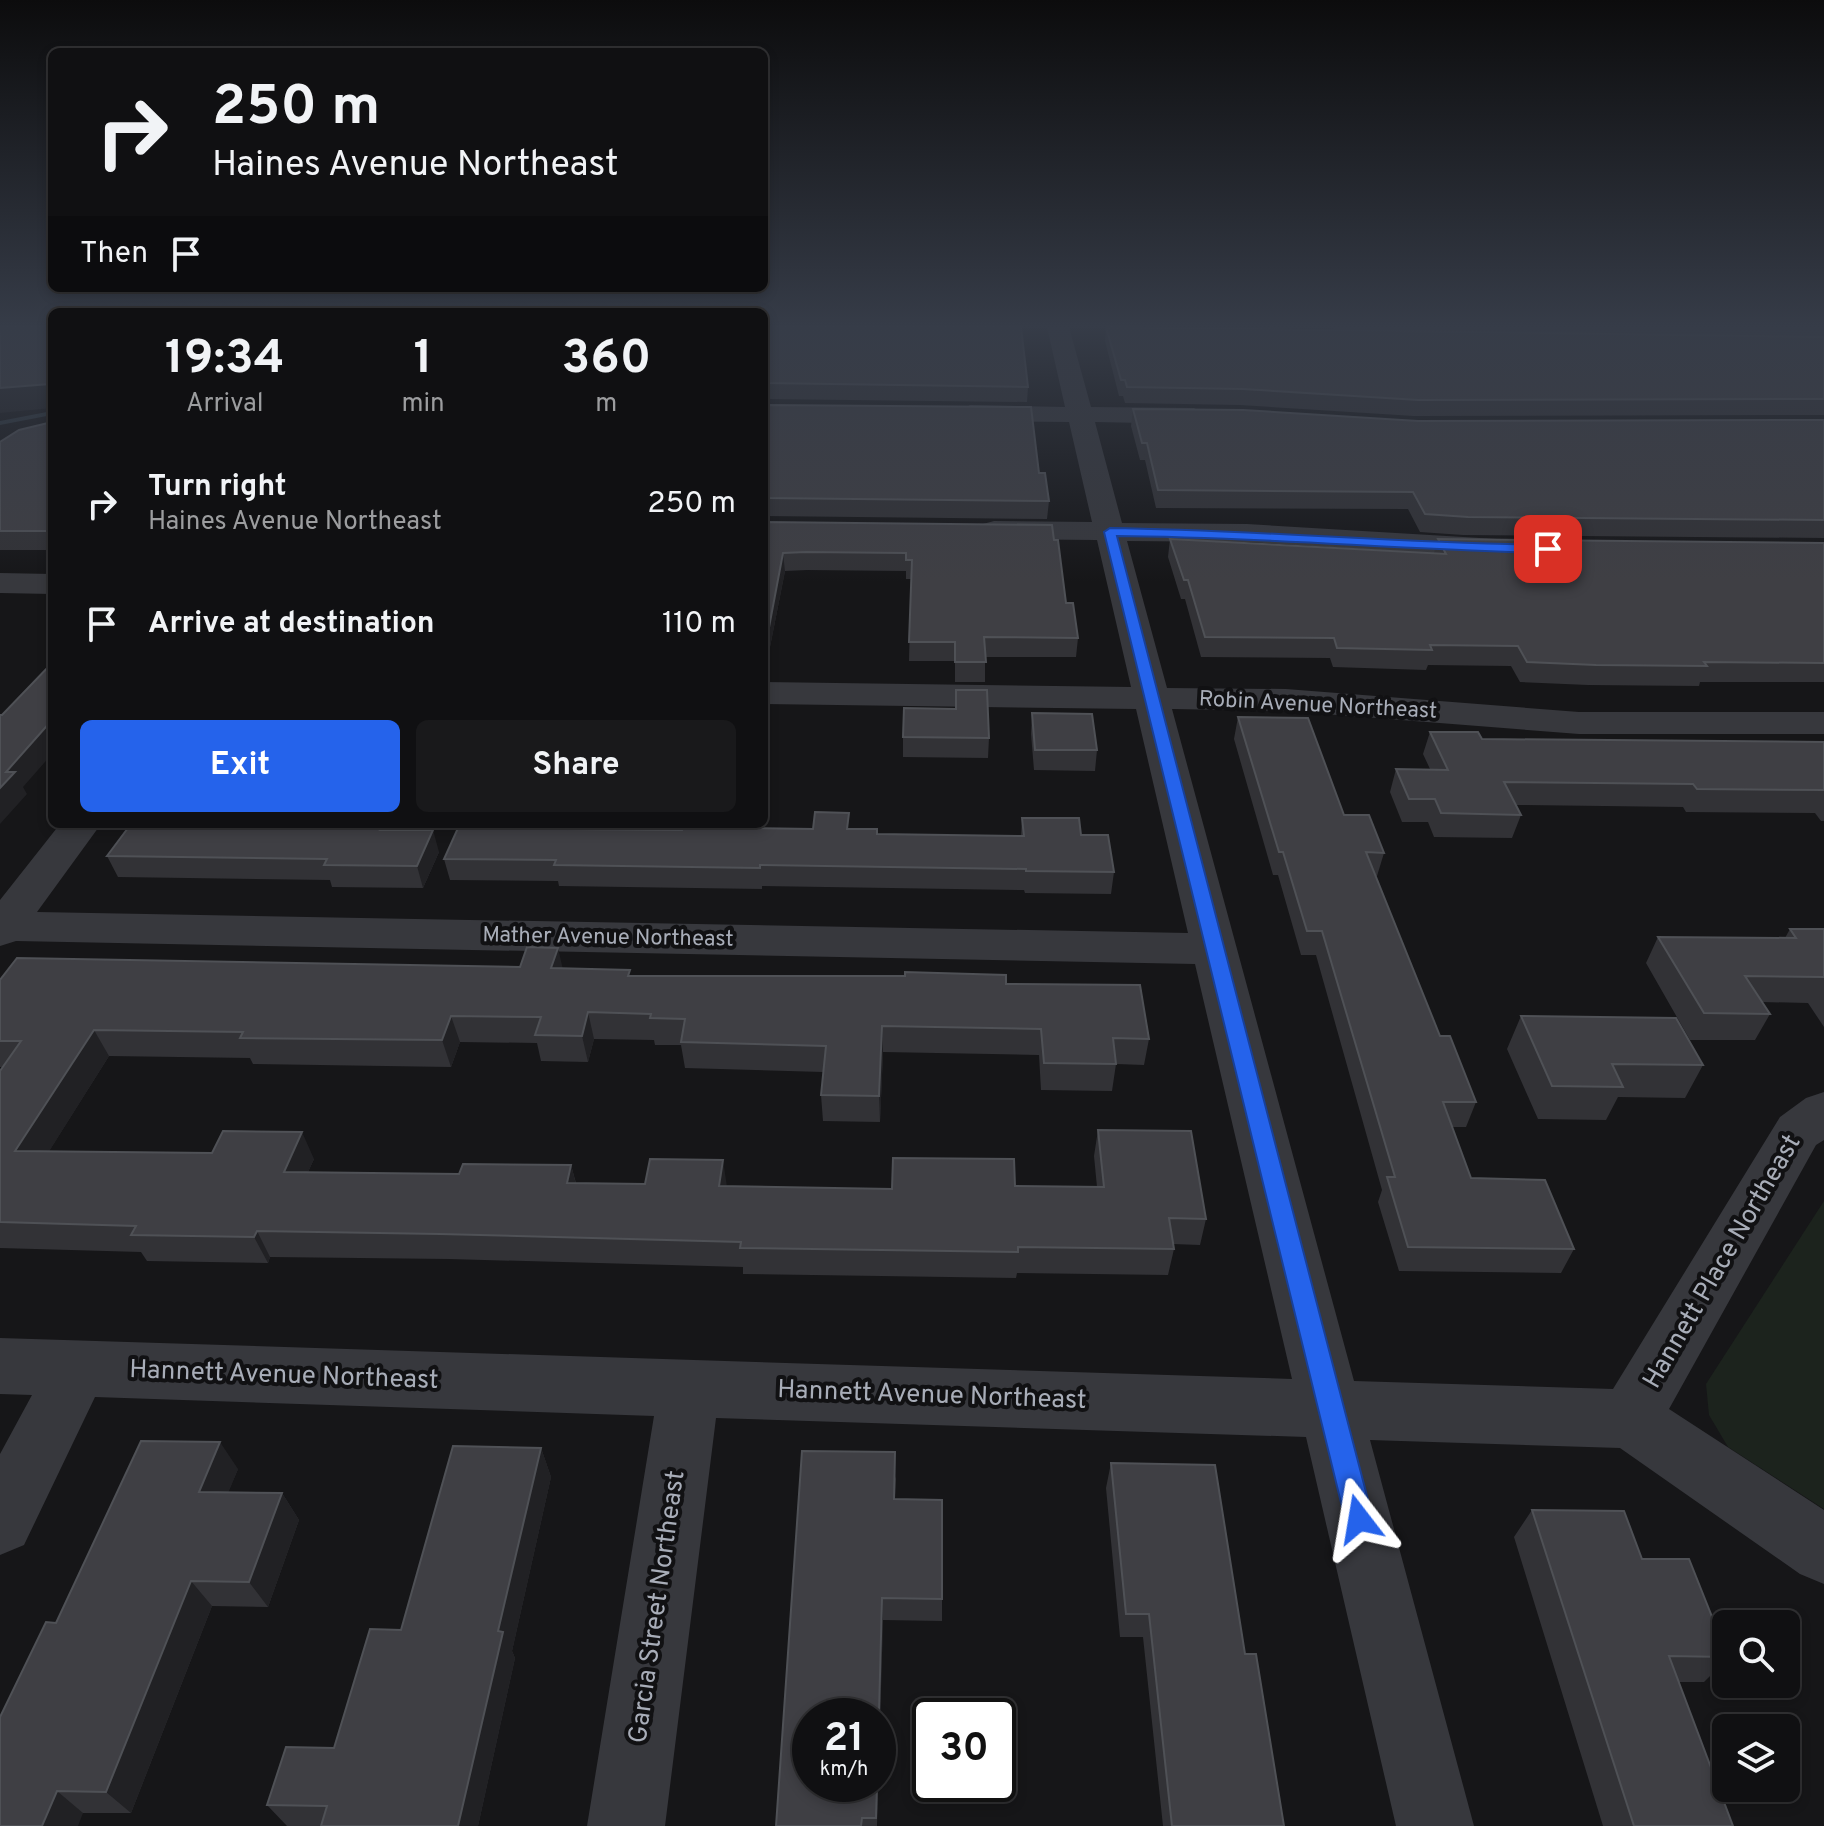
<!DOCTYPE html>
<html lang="en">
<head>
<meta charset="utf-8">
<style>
  body { margin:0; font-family:Overpass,sans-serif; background:#19191b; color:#f1f3f6; height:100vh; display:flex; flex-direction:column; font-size:30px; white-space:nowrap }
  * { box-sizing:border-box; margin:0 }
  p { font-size:26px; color:#9c9d9f }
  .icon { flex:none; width:44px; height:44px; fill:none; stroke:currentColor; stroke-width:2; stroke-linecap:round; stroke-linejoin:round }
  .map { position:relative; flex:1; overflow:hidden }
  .side { position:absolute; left:48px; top:308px; width:720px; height:520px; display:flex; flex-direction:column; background:#101012; border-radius:12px; box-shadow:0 4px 12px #0003,0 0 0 2px #303032 }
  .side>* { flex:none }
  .banner { position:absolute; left:48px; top:48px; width:720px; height:244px; border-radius:12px; box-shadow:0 4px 12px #0003,0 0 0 2px #303032; background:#101012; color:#f1f3f6; overflow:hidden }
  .controls { position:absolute; left:1712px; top:1610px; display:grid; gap:16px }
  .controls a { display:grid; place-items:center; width:88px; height:88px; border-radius:12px; background:#101012; box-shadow:0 4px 12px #0003,0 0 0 2px #303032; font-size:40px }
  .speed { position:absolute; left:792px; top:1698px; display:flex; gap:16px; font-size:40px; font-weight:700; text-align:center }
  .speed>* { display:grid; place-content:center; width:104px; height:104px; border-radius:50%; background:#101012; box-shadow:0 4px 12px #0003,0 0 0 2px #303032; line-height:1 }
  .speed small { font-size:20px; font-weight:400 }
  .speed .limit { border:4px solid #111; border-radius:12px; background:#fff; color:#111 }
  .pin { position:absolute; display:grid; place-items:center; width:68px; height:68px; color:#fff; margin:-34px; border-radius:16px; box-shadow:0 4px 12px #0006 }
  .me { position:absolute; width:88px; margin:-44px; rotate:346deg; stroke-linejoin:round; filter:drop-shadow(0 0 6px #0008) }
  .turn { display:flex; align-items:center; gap:28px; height:168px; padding:0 32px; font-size:36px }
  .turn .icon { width:104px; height:104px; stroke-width:2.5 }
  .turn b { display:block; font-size:56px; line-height:68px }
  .then { display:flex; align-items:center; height:76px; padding:0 32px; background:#0003; gap:16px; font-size:30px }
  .eta { display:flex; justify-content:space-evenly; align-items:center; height:136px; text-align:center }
  .eta b { font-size:48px; font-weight:700; line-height:56px }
  .button { display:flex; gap:16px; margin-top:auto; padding:16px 32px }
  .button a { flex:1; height:92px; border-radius:12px; background:#2563eb; color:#fff; font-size:32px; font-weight:700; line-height:92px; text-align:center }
  .button a+a { background:#19191b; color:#f1f3f6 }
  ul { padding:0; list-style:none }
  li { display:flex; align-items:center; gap:24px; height:120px; padding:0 32px }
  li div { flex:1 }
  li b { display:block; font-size:30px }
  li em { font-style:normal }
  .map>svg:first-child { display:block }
  .green { fill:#1c231d }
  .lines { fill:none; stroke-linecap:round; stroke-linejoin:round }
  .stream { fill:#2c353c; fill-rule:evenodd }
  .minor { fill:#37383d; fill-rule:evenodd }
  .wall { fill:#323236 }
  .shaded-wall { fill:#212124 }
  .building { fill:#3f3f44; stroke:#4f5156; stroke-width:2 }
  .route { fill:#2563eb; stroke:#184099; stroke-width:2 }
  .labels { text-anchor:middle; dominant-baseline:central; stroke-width:8; stroke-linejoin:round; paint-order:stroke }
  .street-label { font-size:22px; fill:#a8adb8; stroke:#111113 }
  .near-street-label { font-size:26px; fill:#a8adb8; stroke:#111113 }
</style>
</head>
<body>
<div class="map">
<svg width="1824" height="1826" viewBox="0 0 1824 1826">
  <rect width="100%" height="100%" fill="#161618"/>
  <path class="green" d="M 1824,1201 L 1824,1509 L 1728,1447 L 1709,1415 L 1706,1384 Z"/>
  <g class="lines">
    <path class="stream" d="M 52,411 L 52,415 L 0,425 L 0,421 Z"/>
    <path class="minor" d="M 1047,327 L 1069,327 L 1091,407 L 1194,408 L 1207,416 L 1194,424 L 1095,422 L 1122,523 L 1247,524 L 1497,539 L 1508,542 L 1512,548 L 1508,554 L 1497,557 L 1247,542 L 1127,541 L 1167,688 L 1286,689 L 1579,712 L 1824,712 L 1824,734 L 1579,734 L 1286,711 L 1172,709 L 1354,1381 L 1613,1389 L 1780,1117 L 1806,1098 L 1824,1092 L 1824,1140 L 1816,1145 L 1669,1409 L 1824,1510 L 1824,1584 L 1800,1574 L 1620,1448 L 1370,1440 L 1474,1826 L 1396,1826 L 1306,1437 L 716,1418 L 665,1826 L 587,1826 L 654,1416 L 95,1397 L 24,1545 L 0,1555 L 0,1454 L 32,1395 L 0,1394 L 0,1338 L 1292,1379 L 1195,964 L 16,941 L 0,946 L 0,900 L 60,824 L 101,824 L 37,912 L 1188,933 L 1136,709 L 764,704 L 764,682 L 1131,687 L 1097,540 L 994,539 L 983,536 L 979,530 L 983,524 L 994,521 L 1092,522 L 1069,422 L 970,421 L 957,413 L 970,405 L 1065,407 Z
      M 1331,327 L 1824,327 L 1824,340 L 1342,334 Z
      M 0,573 L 52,574 L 52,594 L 0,593 Z"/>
  </g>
  <path class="wall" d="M 764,327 L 1028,387 L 1027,402 L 764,399 Z
    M 1106,327 L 1824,337 L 1824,415 L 1414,416 L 1240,405 L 1125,403 L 1123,396 L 1119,396 L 1105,341 Z
    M 764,405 L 1039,473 L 1049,501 L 1047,519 L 764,516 Z
    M 1133,409 L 1418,421 L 1824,420 L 1824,538 L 1463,535 L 1420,532 L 1408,509 L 1156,508 L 1145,460 L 1140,460 L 1131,426 Z
    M 52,422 L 52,550 L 0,550 L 0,442 Z
    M 764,522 L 1054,540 L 1066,603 L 1078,638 L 1076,657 L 985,657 L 985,682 L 955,682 L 955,661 L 909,661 L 911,579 L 906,579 L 906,571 L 807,570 L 785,571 L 768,657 L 764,657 Z
    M 1170,539 L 1434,553 L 1438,539 L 1824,543 L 1824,682 L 1700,682 L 1699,686 L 1588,685 L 1520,682 L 1511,666 L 1428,665 L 1426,670 L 1333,667 L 1330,658 L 1201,657 L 1185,599 L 1181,599 L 1168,557 Z
    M 956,690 L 989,738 L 988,758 L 903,757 L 903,737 L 955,709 Z
    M 1032,713 L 1097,750 L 1095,771 L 1034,770 L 1031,734 Z
    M 1238,717 L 1384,853 L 1377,876 L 1375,876 L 1440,1036 L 1476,1102 L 1466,1127 L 1452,1127 L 1471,1178 L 1574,1249 L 1561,1273 L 1399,1271 L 1378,1202 L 1382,1190 L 1316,955 L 1301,955 L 1278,875 L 1273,875 L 1234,739 Z
    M 1430,732 L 1482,739 L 1824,742 L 1824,821 L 1821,821 L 1815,813 L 1686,812 L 1683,807 L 1516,805 L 1521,815 L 1512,838 L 1434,837 L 1428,822 L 1402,822 L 1390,792 L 1396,769 L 1430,769 L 1423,754 Z
    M 1022,818 L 1081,835 L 1114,872 L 1111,894 L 1025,893 L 1024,890 L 762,886 L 762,889 L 559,886 L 558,881 L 450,880 L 444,859 L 682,830 L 683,824 L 742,824 L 742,828 L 849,829 L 877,834 L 1021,836 Z
    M 398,830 L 439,852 L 423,888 L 332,887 L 330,880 L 118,877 L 107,856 Z
    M 1790,929 L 1824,929 L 1824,1027 L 1808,1003 L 1762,1002 L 1770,1014 L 1755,1040 L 1690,1040 L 1646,963 L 1658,937 L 1785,938 Z
    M 563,968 L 631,976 L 1006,984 L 1149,1039 L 1144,1065 L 1116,1064 L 1112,1091 L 1041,1090 L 1039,1055 L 883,1052 L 880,1122 L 823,1121 L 821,1095 L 823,1072 L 685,1068 L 681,1045 L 655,1045 L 654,1040 L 594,1039 L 588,1062 L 541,1061 L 537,1043 L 460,1042 L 451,1067 L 253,1064 L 250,1058 L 109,1056 L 49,1151 L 314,1159 L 308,1172 L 459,1174 L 571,1165 L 576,1183 L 892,1189 L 1015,1186 L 1097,1187 L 1094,1156 L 1098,1130 L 1206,1219 L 1200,1245 L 1173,1244 L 1174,1249 L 1168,1275 L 1017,1273 L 1016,1278 L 743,1274 L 743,1267 L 449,1259 L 270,1257 L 268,1263 L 147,1261 L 141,1252 L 0,1248 L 0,1071 L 3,1067 L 0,1067 L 0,980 Z
    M 1521,1016 L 1703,1065 L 1685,1098 L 1618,1097 L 1606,1120 L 1538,1119 L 1507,1049 Z
    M 541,1448 L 551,1477 L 512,1651 L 515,1658 L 478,1826 L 287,1826 L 267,1805 L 334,1748 Z
    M 1111,1463 L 1245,1654 L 1284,1826 L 1163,1826 L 1143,1637 L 1120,1637 L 1106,1488 Z
    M 238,1469 L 228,1492 L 282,1493 L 299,1520 L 268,1607 L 212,1606 L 131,1813 L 83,1813 L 0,1826 L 56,1623 Z
    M 896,1476 L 895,1499 L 942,1599 L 942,1621 L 883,1620 L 877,1826 L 776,1826 Z
    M 1532,1510 L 1642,1559 L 1726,1652 L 1726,1660 L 1704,1682 L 1679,1682 L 1733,1826 L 1603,1826 L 1514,1537 Z"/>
  <path class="shaded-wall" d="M 52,383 L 52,408 L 0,413 L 0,388 Z
    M 783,553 L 785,571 L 768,657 L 767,638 Z
    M 52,720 L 52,754 L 23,787 L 27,794 L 0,824 L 0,788 L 6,772 Z
    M 383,824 L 401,824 L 387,851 L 380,830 Z
    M 433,830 L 439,852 L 423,888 L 417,866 Z
    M 558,948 L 564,974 L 551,968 Z
    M 588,1012 L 594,1039 L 588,1062 L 582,1036 Z
    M 451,1016 L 460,1042 L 451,1067 L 442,1040 Z
    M 882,1026 L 883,1052 L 880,1122 L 879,1096 Z
    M 94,1030 L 109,1056 L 33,1177 L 15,1151 Z
    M 302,1132 L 314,1159 L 296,1198 L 284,1172 Z
    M 723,1160 L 727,1187 L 719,1186 Z
    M 571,1165 L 578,1192 L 567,1183 Z
    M 257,1231 L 270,1257 L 268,1263 L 254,1237 Z
    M 220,1442 L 238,1469 L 218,1518 L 199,1492 Z
    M 541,1448 L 551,1477 L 512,1651 L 515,1658 L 478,1826 L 458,1826 L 498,1631 Z
    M 282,1493 L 299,1520 L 268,1607 L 249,1582 Z
    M 191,1581 L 212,1606 L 131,1813 L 106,1792 Z
    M 882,1598 L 883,1620 L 877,1826 Z
    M 57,1791 L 83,1813 L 78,1826 L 42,1826 Z"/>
  <path class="building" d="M 0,327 L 52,327 L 52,383 L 50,384 L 0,388 Z
    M 764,327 L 1021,327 L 1028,387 L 764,383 Z
    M 1106,327 L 1824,337 L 1824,399 L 1418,400 L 1243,389 L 1127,387 L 1125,380 L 1121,380 Z
    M 764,405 L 1031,407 L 1039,473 L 1045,473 L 1049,501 L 764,498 Z
    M 1133,409 L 1243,410 L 1418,421 L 1824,420 L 1824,520 L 1468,517 L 1425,514 L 1413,492 L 1158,490 L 1147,443 L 1142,443 Z
    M 52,422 L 52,531 L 0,531 L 0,442 L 19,430 Z
    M 764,522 L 1052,525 L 1054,540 L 1058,540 L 1066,603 L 1073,603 L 1078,638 L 984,637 L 986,662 L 955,662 L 955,642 L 909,642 L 912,560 L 906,560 L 906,553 L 806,552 L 783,553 L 767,638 L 764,638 Z
    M 1170,539 L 1446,554 L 1438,539 L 1824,543 L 1824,663 L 1704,662 L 1707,666 L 1596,665 L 1527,662 L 1518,646 L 1430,645 L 1432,650 L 1337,648 L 1334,638 L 1205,637 L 1188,580 L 1184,580 Z
    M 52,663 L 52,720 L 6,772 L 15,772 L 0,788 L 0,715 L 2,715 Z
    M 956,690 L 987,690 L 989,738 L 903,737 L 904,708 L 956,709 Z
    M 1032,713 L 1092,714 L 1097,750 L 1035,750 Z
    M 1238,717 L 1308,718 L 1344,815 L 1369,815 L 1384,853 L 1366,852 L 1440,1036 L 1450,1036 L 1476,1102 L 1443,1102 L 1471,1178 L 1545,1180 L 1574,1249 L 1408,1247 L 1387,1177 L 1395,1177 L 1322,931 L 1307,931 L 1283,852 L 1279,852 Z
    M 1430,732 L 1478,732 L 1482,739 L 1824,742 L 1824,790 L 1697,789 L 1693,784 L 1504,782 L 1521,815 L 1441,813 L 1435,799 L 1409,799 L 1396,769 L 1448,770 Z
    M 815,812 L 849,813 L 847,829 L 877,829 L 877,834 L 1024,836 L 1022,818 L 1079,818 L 1081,835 L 1108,835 L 1114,872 L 1026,871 L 1026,869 L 760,865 L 760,868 L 554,865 L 556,860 L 444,859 L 458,828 L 682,830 L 683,824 L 740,824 L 739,828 L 813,829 Z
    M 131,824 L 383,824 L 380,830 L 433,830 L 417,866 L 324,865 L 327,859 L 107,856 Z
    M 1790,929 L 1824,929 L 1824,977 L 1745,976 L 1770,1014 L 1704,1013 L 1658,937 L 1796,938 Z
    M 527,947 L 558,948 L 551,968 L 630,970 L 628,976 L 905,976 L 905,972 L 1006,975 L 1006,984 L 1140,985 L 1149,1039 L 1113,1038 L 1116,1064 L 1044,1063 L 1041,1029 L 882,1026 L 879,1096 L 821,1095 L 826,1046 L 681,1042 L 685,1019 L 650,1018 L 651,1014 L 588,1012 L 582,1036 L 535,1035 L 541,1017 L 451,1016 L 442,1040 L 240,1038 L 243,1032 L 94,1030 L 15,1151 L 212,1153 L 223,1131 L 302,1132 L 284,1172 L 459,1174 L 463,1164 L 571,1165 L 567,1183 L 645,1184 L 650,1159 L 723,1160 L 719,1186 L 892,1189 L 893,1158 L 1014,1159 L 1015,1186 L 1104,1187 L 1098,1130 L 1191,1131 L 1206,1219 L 1169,1218 L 1174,1249 L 1018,1247 L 1018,1252 L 740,1248 L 741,1242 L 440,1234 L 257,1231 L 254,1237 L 131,1235 L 136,1226 L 0,1222 L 0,1071 L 21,1041 L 0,1041 L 0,980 L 17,958 L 520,967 Z
    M 1521,1016 L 1676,1018 L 1703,1065 L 1612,1064 L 1623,1087 L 1552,1086 Z
    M 141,1441 L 220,1442 L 199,1492 L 282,1493 L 249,1582 L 191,1581 L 106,1792 L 57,1791 L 42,1826 L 0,1826 L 0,1717 L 46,1622 L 56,1623 Z
    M 453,1446 L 541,1448 L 498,1631 L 503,1632 L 458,1826 L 321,1826 L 327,1806 L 267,1805 L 286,1747 L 334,1748 L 370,1629 L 401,1630 Z
    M 802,1451 L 895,1452 L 894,1499 L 942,1500 L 942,1599 L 882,1598 L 878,1751 L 878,1716 L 810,1716 L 810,1784 L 877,1784 L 876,1818 L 862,1818 L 861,1826 L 776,1826 Z
    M 1111,1463 L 1215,1465 L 1245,1654 L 1256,1654 L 1284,1826 L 1172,1826 L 1149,1614 L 1126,1614 Z
    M 1532,1510 L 1624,1511 L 1642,1559 L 1689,1559 L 1726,1652 L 1726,1657 L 1669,1656 L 1733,1826 L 1634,1826 Z"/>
  <linearGradient id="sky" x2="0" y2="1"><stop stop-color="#0c0c0d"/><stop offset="0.56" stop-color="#363c48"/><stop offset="1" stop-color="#363c48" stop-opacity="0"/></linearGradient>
  <rect width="1824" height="582" fill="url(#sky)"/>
  <path class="route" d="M 1110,528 C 1256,530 1402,543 1548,545 L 1554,549 L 1548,553 C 1404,550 1261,537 1117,536 L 1373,1519 L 1369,1529 L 1359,1533 L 1349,1529 L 1345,1519 L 1104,532 Z"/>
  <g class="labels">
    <g class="street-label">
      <text transform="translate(1318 706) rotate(3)">Robin Avenue Northeast</text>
      <text transform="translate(608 938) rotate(1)">Mather Avenue Northeast</text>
    </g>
    <g class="near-street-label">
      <text transform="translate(1723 1262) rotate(-60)">Hannett Place Northeast</text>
      <text transform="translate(284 1376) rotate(2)">Hannett Avenue Northeast</text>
      <text transform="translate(932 1396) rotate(2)">Hannett Avenue Northeast</text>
      <text transform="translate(658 1607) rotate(-82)">Garcia Street Northeast</text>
    </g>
  </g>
</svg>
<div class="controls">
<a><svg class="icon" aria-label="search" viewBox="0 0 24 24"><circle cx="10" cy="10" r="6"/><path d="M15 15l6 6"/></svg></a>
<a><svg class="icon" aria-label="layers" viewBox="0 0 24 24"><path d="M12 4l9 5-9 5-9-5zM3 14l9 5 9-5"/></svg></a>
</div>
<div class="speed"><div>21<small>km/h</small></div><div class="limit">30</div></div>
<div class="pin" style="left:1548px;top:549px;background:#d93025"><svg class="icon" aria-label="arrive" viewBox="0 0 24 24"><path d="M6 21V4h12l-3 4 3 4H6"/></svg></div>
<svg class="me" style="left:1359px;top:1519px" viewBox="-20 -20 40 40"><path d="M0-17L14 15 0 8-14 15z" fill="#2563eb" stroke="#fff" stroke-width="4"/></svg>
<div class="banner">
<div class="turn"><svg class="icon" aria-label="right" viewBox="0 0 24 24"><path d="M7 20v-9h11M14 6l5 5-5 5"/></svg><div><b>250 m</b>Haines Avenue Northeast</div></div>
<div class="then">Then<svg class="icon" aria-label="arrive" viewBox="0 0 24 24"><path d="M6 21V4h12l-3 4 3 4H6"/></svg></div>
</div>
<section class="side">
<div class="eta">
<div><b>19:34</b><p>Arrival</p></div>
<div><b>1</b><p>min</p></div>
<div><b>360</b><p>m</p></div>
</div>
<ul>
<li><svg class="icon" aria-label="right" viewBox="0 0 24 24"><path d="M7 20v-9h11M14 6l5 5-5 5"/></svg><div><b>Turn right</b><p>Haines Avenue Northeast</p></div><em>250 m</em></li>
<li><svg class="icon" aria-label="arrive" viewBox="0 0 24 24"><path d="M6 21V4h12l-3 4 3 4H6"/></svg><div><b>Arrive at destination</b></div><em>110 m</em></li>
</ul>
<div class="button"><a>Exit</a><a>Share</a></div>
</section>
</div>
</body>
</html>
